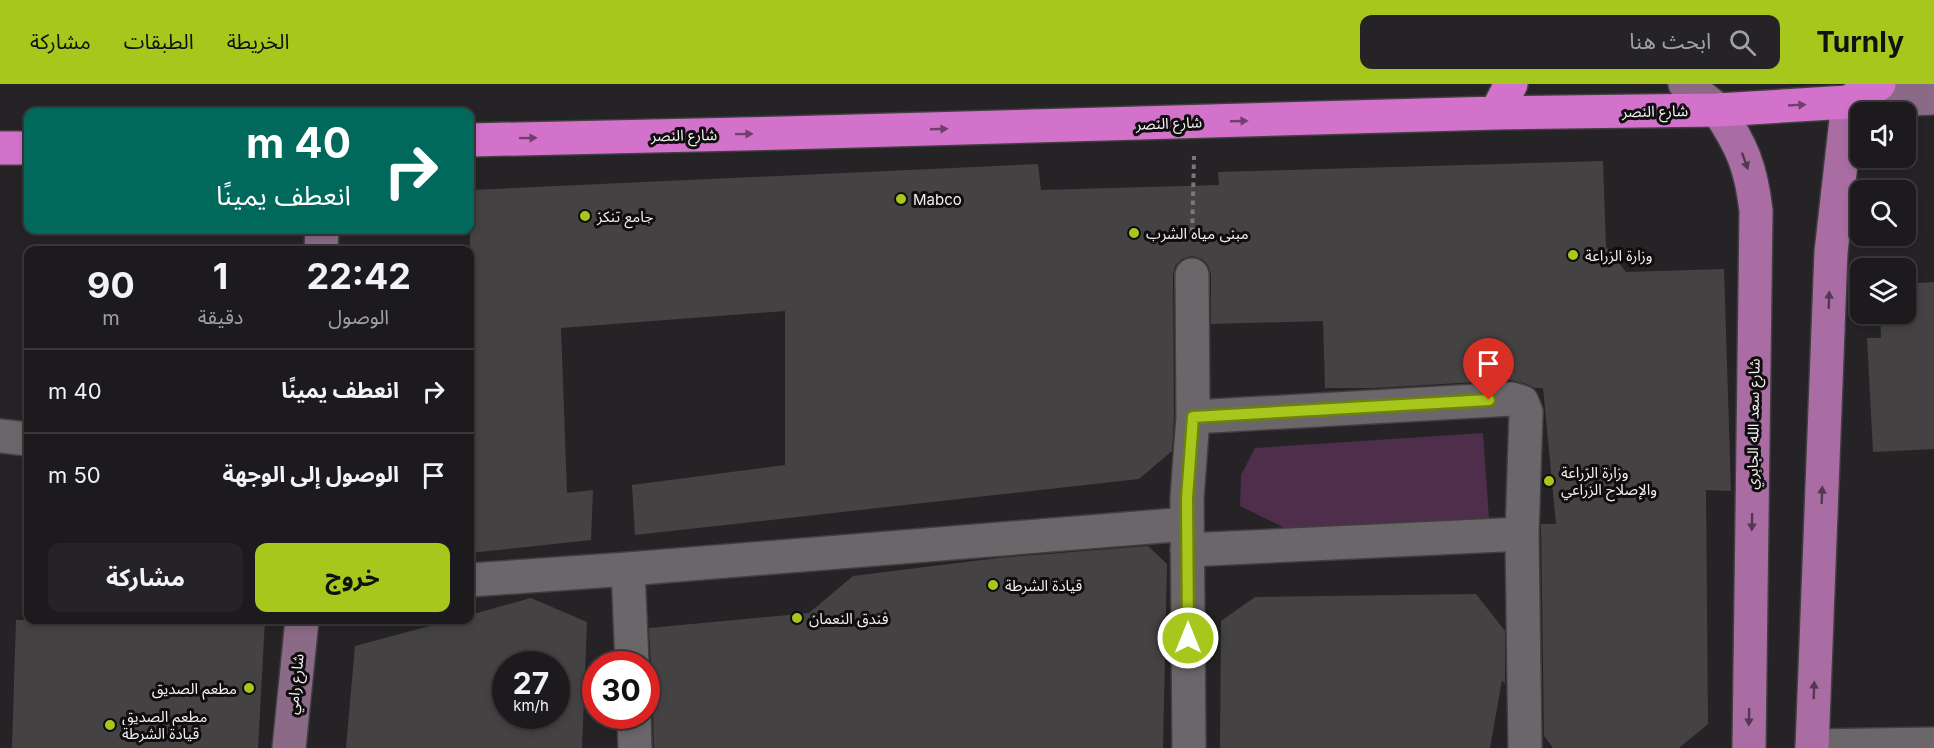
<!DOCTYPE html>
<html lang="ar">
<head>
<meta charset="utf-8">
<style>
  body { margin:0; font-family:Inter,"Noto Sans Arabic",sans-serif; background:#252325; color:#f1f3f6; direction:rtl; height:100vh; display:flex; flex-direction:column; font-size:22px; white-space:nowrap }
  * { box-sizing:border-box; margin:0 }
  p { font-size:20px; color:#a0a1a3 }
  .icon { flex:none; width:33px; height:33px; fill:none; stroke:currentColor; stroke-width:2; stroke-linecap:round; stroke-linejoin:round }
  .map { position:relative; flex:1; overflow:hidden; direction:ltr }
  .side { position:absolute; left:24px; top:162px; width:450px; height:378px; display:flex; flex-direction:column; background:#1c1a1c; border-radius:12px; box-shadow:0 3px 9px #0003,0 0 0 2px #3a383b; direction:rtl }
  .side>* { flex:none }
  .banner { position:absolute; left:24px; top:24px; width:450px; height:126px; border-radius:12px; box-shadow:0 3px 9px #0003,0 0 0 2px #3a383b; direction:rtl; background:#00695c; color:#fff; overflow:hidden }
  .fabs { position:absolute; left:1850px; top:18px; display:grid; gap:12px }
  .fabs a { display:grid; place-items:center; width:66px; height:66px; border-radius:12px; background:#1c1a1c; box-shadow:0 3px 9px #0003,0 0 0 2px #3a383b; font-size:30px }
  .speed { position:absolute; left:492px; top:567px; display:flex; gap:12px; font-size:30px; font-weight:700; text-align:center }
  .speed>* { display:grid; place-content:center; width:78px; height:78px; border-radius:50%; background:#1c1a1c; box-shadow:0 3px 9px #0003,0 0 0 2px #3a383b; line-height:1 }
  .speed small { font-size:15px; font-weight:400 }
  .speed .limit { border:9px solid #d22; background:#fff; color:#111 }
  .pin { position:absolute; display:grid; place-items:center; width:51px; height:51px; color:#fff; margin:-62px -26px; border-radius:50% 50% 50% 0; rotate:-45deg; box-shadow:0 0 6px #0007 }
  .pin .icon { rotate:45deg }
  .me { position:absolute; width:66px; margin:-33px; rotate:0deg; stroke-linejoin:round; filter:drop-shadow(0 0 4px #0008) }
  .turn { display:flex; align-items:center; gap:21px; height:126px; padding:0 24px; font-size:27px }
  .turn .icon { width:78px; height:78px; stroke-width:2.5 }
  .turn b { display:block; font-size:42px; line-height:51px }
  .eta { display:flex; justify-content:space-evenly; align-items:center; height:102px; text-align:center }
  .eta b { font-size:36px; font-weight:700; line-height:42px }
  .primary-button { display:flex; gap:12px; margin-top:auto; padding:12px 24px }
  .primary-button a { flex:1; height:69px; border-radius:12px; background:#a8c71c; color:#111; font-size:24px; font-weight:700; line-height:69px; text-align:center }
  .primary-button a+a { background:#252325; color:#f1f3f6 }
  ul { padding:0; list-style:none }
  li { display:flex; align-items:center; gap:18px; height:84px; padding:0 24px; border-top:2px solid #3a383b }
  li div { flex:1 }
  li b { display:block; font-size:22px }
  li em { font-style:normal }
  header { display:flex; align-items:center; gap:36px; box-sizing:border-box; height:84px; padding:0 30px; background:#a8c71c; color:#111 }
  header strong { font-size:28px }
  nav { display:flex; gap:33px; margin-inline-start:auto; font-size:21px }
  .search { width:420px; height:54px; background:#252325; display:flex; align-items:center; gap:15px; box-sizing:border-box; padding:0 21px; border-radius:12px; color:#a0a1a3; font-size:22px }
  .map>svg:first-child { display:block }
  .green { fill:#4f2e4b }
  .building { fill:#454244; fill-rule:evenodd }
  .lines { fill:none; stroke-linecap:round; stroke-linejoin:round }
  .street-casing { stroke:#403e40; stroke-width:36 }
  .secondary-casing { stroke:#403e40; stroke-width:36 }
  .primary-casing { stroke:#403e40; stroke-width:36 }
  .highway-casing { stroke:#403e40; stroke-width:36 }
  .path { stroke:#7a787a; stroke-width:4; stroke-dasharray:4.5 4.5; stroke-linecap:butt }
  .street { stroke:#6a6669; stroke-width:33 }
  .secondary { stroke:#8a6a86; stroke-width:33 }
  .primary { stroke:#a96da4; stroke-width:33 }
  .highway { stroke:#d372cb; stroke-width:33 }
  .oneway { fill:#703f6c }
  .oneway2 { fill:#543851 }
  .route-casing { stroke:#6d8112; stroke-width:15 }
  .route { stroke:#a8c71c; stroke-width:10 }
  .poi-dot { fill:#a8c71c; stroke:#0e0c0d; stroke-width:2 }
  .labels { text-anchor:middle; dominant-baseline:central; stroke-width:6; stroke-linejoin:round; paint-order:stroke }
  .street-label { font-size:15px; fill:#f3f1f2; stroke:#0e0c0d }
  .poi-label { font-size:15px; fill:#f3f1f2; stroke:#0e0c0d; text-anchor:start }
</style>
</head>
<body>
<header>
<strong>Turnly</strong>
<div class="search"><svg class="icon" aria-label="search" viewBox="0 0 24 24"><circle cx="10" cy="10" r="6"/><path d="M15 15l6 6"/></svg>ابحث هنا</div>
<nav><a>الخريطة</a><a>الطبقات</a><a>مشاركة</a></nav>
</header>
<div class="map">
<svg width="1934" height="664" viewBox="0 0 1934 664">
  <rect width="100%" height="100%" fill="#252325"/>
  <path class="green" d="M 1483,349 L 1489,435 L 1293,448 L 1240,422 L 1241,391 L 1255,364 Z"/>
  <path class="building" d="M 1603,77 L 1606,163 L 1626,188 L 1724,185 L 1731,407 L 1706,406 L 1708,640 L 1679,664 L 1553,664 L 1544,652 L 1541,440 L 1556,440 L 1543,304 L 1535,304 L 1527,300 L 1511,296 L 1373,304 L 1325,304 L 1323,237 L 1211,240 L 1211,190 L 1208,181 L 1202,175 L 1192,172 L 1182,175 L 1175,182 L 1173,191 L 1174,332 L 1172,367 L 1139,395 L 635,451 L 632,401 L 785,381 L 785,227 L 561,244 L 567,409 L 593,406 L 591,456 L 470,469 L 470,106 L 1038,80 L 1041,106 L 1219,101 L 1218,88 Z
    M 1934,198 L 1934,365 L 1873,368 L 1867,254 L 1881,254 L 1880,230 L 1905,230 L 1905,200 Z
    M 1148,462 L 1167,480 L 1163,664 L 654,664 L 653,631 L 650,623 L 646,619 L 646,591 L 651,579 L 649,544 L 809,529 L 853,492 L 998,474 Z
    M 1476,510 L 1505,547 L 1505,600 L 1502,596 L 1490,664 L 1220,664 L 1221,537 L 1255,513 Z
    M 531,514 L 587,538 L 582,664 L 346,664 L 355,562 L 452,536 L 470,536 L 470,531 ZM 506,580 L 556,580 L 556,632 L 506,632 Z
    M 16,536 L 265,536 L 258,664 L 12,664 Z"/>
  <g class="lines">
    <defs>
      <path id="street" d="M 1193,333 L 1512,315 L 1522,318 L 1526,328 L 1522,450 L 1525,664
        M 0,352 L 28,355
        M 1187,466 L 1522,450
        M 628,485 L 1187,440
        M 470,496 L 628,485 L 632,580
        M 634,632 L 635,664
        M 1812,662 L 1934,660
        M 1189,664 L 1187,414 L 1193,333 L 1192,191"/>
      <path id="secondary" d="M 1685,0 L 1718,26
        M 1848,18 L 1934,14
        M 321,166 L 322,146
        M 289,664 L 302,536"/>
      <path id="primary" d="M 1718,26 C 1742,62 1751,83 1756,127 L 1749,664
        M 1812,664 L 1831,168 L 1848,18"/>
      <path id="highway" d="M 1496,29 L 1511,0
        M 470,56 L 784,49 L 1496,29 L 1718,26 L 1848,18 L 1879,0
        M 0,64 L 28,64"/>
    </defs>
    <use href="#street" class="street-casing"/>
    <use href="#secondary" class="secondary-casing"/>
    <use href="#primary" class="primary-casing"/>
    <use href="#highway" class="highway-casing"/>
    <path class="path" d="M 1192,157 L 1194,72"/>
    <use href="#street" class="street"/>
    <use href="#secondary" class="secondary"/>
    <use href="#primary" class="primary"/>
    <use href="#highway" class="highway"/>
  </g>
  <defs><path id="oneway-solid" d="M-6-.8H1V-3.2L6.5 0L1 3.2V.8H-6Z" transform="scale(1.5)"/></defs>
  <g class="oneway">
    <use href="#oneway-solid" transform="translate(1797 21) rotate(-3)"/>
    <use href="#oneway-solid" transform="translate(1239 37) rotate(-2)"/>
    <use href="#oneway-solid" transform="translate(939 45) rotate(-2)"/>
    <use href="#oneway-solid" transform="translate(744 50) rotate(-1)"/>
    <use href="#oneway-solid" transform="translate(528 54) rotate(-1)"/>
  </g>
  <g class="oneway2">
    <use href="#oneway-solid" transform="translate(1745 77) rotate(70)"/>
    <use href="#oneway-solid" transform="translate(1829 216) rotate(-88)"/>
    <use href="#oneway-solid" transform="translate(1822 411) rotate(-88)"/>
    <use href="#oneway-solid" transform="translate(1752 438) rotate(91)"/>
    <use href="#oneway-solid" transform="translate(1814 606) rotate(-88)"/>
    <use href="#oneway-solid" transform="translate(1749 633) rotate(91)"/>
  </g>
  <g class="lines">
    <defs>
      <path id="route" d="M 1188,554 L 1187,414 L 1193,333 L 1489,316"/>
    </defs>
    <use href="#route" class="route-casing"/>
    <use href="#route" class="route"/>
  </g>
  <g class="poi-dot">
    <circle cx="901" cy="115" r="6"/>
    <circle cx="585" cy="132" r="6"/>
    <circle cx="1134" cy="149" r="6"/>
    <circle cx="1573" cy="171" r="6"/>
    <circle cx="1549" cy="397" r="6"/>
    <circle cx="993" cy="501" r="6"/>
    <circle cx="797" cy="534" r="6"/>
    <circle cx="249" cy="604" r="6"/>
    <circle cx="110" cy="641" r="6"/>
  </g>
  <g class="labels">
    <g class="street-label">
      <text transform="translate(1655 27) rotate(-1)">شارع النصر</text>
      <text transform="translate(1169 39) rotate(-2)">شارع النصر</text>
      <text transform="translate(684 51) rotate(-1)">شارع النصر</text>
      <text transform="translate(1753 340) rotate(-89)">شارع سعد الله الجابري</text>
      <text transform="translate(295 600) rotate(-84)">شارع رامي</text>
    </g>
    <g class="poi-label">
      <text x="913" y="115">Mabco</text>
      <text x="597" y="132">جامع تنكز</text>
      <text x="1146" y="149">مبنى مياه الشرب</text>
      <text x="1585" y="171">وزارة الزراعة</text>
      <text x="1561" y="388">وزارة الزراعة<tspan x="1561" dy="17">والإصلاح الزراعي</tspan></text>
      <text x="1005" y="501">قيادة الشرطة</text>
      <text x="809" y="534">فندق النعمان</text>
      <text x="237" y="604" text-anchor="end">مطعم الصديق</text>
      <text x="122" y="632">مطعم الصديق<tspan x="122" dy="17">قيادة الشرطة</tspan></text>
    </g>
  </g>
</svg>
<div class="fabs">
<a><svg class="icon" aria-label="sound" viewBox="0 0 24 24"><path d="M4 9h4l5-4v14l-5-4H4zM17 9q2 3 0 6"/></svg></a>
<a><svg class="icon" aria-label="search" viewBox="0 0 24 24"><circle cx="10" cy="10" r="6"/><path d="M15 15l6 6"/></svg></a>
<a><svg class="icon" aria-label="layers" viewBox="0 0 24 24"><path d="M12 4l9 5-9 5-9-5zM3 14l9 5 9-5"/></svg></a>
</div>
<div class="speed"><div>27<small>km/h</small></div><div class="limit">30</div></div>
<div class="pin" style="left:1489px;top:316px;background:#d93025"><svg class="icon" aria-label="arrive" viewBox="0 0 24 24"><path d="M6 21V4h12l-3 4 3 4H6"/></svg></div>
<svg class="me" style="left:1188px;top:554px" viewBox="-20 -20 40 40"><circle r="17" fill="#a8c71c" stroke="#fff" stroke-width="3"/><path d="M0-11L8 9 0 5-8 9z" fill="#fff"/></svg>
<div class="banner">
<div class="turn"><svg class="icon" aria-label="right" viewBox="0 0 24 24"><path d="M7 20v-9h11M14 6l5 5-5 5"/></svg><div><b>40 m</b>انعطف يمينًا</div></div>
</div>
<section class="side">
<div class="eta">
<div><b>22:42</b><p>الوصول</p></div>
<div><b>1</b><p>دقيقة</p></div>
<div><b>90</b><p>m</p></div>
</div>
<ul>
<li><svg class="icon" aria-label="right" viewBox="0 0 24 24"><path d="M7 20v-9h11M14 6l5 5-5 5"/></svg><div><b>انعطف يمينًا</b></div><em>40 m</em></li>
<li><svg class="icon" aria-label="arrive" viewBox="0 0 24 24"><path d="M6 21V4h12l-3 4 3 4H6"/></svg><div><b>الوصول إلى الوجهة</b></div><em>50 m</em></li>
</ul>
<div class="primary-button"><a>خروج</a><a>مشاركة</a></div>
</section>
</div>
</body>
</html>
